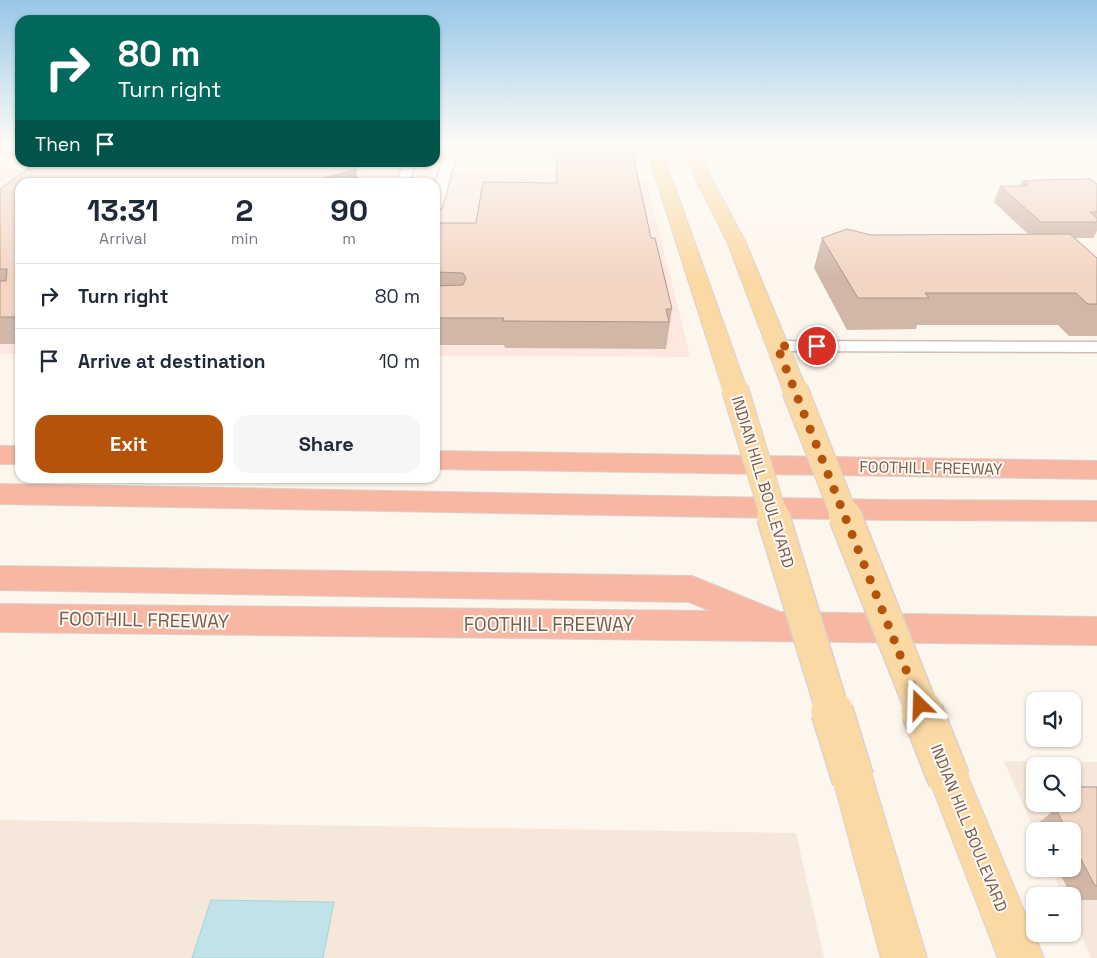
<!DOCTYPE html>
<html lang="en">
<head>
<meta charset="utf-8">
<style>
  body { margin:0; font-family:"Space Grotesk",sans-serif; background:#f6f6f7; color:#1f2937; height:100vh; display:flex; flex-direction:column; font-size:19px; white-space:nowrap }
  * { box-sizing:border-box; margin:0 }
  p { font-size:16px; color:#747a83 }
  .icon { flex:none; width:28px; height:28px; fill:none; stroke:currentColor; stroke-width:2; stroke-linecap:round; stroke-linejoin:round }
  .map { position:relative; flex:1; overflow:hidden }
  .side { position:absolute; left:15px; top:178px; width:425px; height:305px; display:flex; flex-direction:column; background:#fff; border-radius:15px; box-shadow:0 1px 4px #0004 }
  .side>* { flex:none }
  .hud { position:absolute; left:15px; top:15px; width:425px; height:152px; border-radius:15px; box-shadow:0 1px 4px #0004; background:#00695c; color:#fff; overflow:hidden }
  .fabs { position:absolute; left:1026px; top:692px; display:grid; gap:10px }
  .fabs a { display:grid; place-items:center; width:55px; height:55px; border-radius:10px; background:#fff; box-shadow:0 1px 4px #0004; font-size:25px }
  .pin { position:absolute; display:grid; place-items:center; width:42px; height:42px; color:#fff; margin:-21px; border:2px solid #fff; border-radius:50%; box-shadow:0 1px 5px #0007 }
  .me { position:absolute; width:55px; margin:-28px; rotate:338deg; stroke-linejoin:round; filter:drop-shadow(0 0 4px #0008) }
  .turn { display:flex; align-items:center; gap:18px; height:105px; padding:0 20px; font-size:22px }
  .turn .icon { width:65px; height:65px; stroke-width:2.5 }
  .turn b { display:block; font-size:35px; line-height:42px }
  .then { display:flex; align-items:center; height:48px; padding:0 20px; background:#0003; gap:10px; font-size:19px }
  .eta { display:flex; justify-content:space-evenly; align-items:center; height:85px; text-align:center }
  .eta b { font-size:30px; font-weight:700; line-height:35px }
  .cta { display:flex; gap:10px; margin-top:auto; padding:10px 20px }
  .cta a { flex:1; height:58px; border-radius:15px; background:#b45309; color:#fff; font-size:20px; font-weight:700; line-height:58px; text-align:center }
  .cta a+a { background:#f6f6f7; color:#1f2937 }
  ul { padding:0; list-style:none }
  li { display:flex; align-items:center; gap:15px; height:65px; padding:0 20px; border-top:1px solid #e0e1e3 }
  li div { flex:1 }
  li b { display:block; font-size:19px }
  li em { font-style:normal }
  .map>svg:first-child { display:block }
  .residential { fill:#f5e8da; fill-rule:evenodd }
  .commercial { fill:#fde8e0 }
  .water { fill:#bfe3e8; stroke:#a5d3da }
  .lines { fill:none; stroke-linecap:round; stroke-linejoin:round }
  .service-casing { stroke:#d1beb0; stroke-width:3 }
  .tertiary-casing { stroke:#d1beb0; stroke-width:2 }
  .primary-casing { stroke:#dad1cd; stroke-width:2 }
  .motorway-casing { stroke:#dad1cd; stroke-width:2 }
  .service { fill:#fff; fill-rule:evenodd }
  .tertiary { fill:#fff; fill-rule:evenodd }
  .primary { fill:#fbd9a5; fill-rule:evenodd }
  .motorway { fill:#f7b7a3; fill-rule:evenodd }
  .primary-bridge-far2-casing { stroke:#dad1cd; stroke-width:28; stroke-linecap:butt }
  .primary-bridge-far1-casing { stroke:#dad1cd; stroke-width:35; stroke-linecap:butt }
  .primary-bridge-casing { stroke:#dad1cd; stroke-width:44; stroke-linecap:butt }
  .primary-bridge-far2 { stroke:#fbd9a5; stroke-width:26 }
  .primary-bridge-far1 { stroke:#fbd9a5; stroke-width:32 }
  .primary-bridge { stroke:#fbd9a5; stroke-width:41 }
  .wall { fill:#d1b7a8 }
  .shaded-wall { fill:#aa9588 }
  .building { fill:#f3d5c3; stroke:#aa9588 }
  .route { stroke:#b45309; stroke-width:9; stroke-dasharray:0 16.2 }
  .labels { text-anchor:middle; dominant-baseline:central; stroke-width:4; stroke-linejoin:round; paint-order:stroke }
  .street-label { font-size:16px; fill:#7a5c4d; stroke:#fffaf3 }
  .near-street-label { font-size:19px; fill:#7a5c4d; stroke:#fffaf3 }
</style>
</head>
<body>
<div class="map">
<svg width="1097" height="958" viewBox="0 0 1097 958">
  <rect width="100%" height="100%" fill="#fdf6ec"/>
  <path class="residential" d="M 1004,761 L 1097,762 L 1097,958 L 1091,958 L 1073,917 L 1072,896 L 1063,896 L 1051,869 L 1072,869 L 1072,831 L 1035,832 ZM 1035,766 L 1072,766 L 1072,804 L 1035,804 Z
    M 0,820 L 796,833 L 824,958 L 0,958 Z"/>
  <path class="commercial" d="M 0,169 L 625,171 L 647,181 L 690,357 L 435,356 L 435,182 L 20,182 L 20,354 L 0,354 Z"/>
  <path class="water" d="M 211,900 L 334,902 L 323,958 L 192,958 Z"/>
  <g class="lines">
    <defs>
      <path id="service" d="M 451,148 L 457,152 L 442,207 L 435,211 L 435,185 L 445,152 Z
        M 405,162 L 417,162 L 408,182 L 396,182 Z
        M 777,341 L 1097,342 L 1097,352 L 777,351 L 771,350 L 768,346 L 771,342 Z"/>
      <path id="tertiary" d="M 680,145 L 694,145 L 697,152 L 695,155 L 685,155 Z"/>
      <path id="primary" d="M 0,148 L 20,148 L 20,156 L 0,156 Z
        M 451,148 L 1097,150 L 1097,158 L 700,157 L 745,241 L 807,390 L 803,395 L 795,397 L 787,395 L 783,390 L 727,241 L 685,157 L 664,157 L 747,389 L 743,394 L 735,396 L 727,394 L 723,389 L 649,157 L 451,156 L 435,160 L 435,152 Z
        M 853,759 L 867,765 L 873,779 L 927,958 L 881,958 L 833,779 L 839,765 Z
        M 949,759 L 963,765 L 1044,958 L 998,958 L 929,779 L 935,765 Z"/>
      <path id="motorway" d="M 0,446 L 20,446 L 20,464 L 0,464 Z
        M 435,451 L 1097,461 L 1097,479 L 435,469 Z
        M 0,484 L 888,500 L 1097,501 L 1097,521 L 888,520 L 0,504 Z
        M 0,566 L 692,576 L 780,612 L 1097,617 L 1097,645 L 0,632 L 0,604 L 711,611 L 689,602 L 0,590 Z"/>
    </defs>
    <use href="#service" class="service-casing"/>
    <use href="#tertiary" class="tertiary-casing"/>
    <use href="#primary" class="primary-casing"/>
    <use href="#motorway" class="motorway-casing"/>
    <use href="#service" class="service"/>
    <use href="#tertiary" class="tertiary"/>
    <use href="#primary" class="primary"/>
    <use href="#motorway" class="motorway"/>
    <defs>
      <path id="primary-bridge-far2" d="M 735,389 L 774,517
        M 795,390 L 845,517"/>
      <path id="primary-bridge-far1" d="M 773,516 L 833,712
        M 845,516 L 923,712"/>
      <path id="primary-bridge" d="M 832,711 L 853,779
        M 922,711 L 949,779"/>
    </defs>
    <use href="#primary-bridge-far2" class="primary-bridge-far2-casing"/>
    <use href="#primary-bridge-far1" class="primary-bridge-far1-casing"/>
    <use href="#primary-bridge" class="primary-bridge-casing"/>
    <use href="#primary-bridge-far2" class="primary-bridge-far2"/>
    <use href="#primary-bridge-far1" class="primary-bridge-far1"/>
    <use href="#primary-bridge" class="primary-bridge"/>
  </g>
  <path class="wall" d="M 556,156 L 651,238 L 672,309 L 666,349 L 505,348 L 504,345 L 435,345 L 435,223 L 476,223 L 556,183 Z
    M 1033,180 L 1097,184 L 1097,231 L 1093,238 L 1075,238 L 1097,258 L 1097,336 L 1069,336 L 1058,325 L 917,325 L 916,329 L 847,330 L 814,268 L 822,238 L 871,235 L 1029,235 L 994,202 L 1000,186 L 1020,186 L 1022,181 L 1032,181 Z
    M 20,182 L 20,344 L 0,344 L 0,189 Z
    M 1072,787 L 1097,787 L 1097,900 L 1073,900 L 1072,896 L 1071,896 L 1058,869 L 1072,869 L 1072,831 L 1040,831 L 1037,824 L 1053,811 L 1049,804 L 1072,804 Z"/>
  <path class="shaded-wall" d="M 355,162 L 358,182 L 309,182 Z"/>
  <path class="building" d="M 574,153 L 623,153 L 623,155 L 633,155 L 651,238 L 655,238 L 672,309 L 666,309 L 669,322 L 503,321 L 504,318 L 435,318 L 435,286 L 463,285 L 466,278 L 463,273 L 435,272 L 435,223 L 476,223 L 483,182 L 557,183 L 556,156 L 574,155 Z
    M 37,162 L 355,162 L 356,169 L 309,182 L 20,182 L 20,317 L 0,317 L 0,281 L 6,281 L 7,269 L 0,269 L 0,189 Z
    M 1090,179 L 1097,184 L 1097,212 L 1090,212 L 1097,218 L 1097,222 L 1041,222 L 1000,186 L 1028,186 L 1022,181 L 1034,181 L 1033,180 Z
    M 847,229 L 871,235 L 1070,234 L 1097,258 L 1097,304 L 1088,304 L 1076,293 L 925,293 L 929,298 L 858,298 L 822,238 Z
    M 1072,787 L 1097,787 L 1097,886 L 1095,886 L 1072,842 L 1072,831 L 1067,831 L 1056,809 L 1079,809 L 1072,796 Z"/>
  <linearGradient id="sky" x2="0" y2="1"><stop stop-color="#97c7e8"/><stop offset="0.52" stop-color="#fefbf6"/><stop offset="1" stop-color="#fefbf6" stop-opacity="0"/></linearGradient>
  <rect width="1097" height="279" fill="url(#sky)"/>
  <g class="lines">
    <path class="route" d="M 817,346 L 777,346 L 920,705"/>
  </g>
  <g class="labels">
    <g class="street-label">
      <text transform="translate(931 468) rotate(1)">FOOTHILL FREEWAY</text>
      <text transform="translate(763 482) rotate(73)">INDIAN HILL BOULEVARD</text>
      <text transform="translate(969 828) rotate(68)">INDIAN HILL BOULEVARD</text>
    </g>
    <g class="near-street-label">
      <text transform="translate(144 620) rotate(1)">FOOTHILL FREEWAY</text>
      <text x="549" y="624">FOOTHILL FREEWAY</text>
    </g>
  </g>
</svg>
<div class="fabs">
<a><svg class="icon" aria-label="sound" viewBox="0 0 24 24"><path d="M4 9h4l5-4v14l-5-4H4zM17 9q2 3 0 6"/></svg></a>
<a><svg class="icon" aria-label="search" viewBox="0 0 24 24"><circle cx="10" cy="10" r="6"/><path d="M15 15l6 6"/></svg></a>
<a>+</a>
<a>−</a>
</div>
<div class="pin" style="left:817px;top:346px;background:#d93025"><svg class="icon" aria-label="arrive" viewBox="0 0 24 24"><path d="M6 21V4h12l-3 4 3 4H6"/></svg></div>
<svg class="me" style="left:920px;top:705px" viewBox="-20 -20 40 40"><path d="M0-17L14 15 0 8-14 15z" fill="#b45309" stroke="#fff" stroke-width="4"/></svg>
<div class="hud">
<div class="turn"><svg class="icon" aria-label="right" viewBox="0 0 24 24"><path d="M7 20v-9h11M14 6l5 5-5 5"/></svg><div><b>80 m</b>Turn right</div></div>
<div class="then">Then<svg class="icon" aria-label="arrive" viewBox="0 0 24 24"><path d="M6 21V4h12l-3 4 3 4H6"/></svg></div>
</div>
<section class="side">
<div class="eta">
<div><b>13:31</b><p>Arrival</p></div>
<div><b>2</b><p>min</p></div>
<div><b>90</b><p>m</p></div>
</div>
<ul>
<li><svg class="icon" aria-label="right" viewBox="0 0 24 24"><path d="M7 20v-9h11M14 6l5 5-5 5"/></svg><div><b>Turn right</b></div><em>80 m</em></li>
<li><svg class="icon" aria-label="arrive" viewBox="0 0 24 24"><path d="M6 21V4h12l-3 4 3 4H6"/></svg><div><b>Arrive at destination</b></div><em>10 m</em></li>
</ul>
<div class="cta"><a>Exit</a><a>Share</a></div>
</section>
</div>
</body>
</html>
